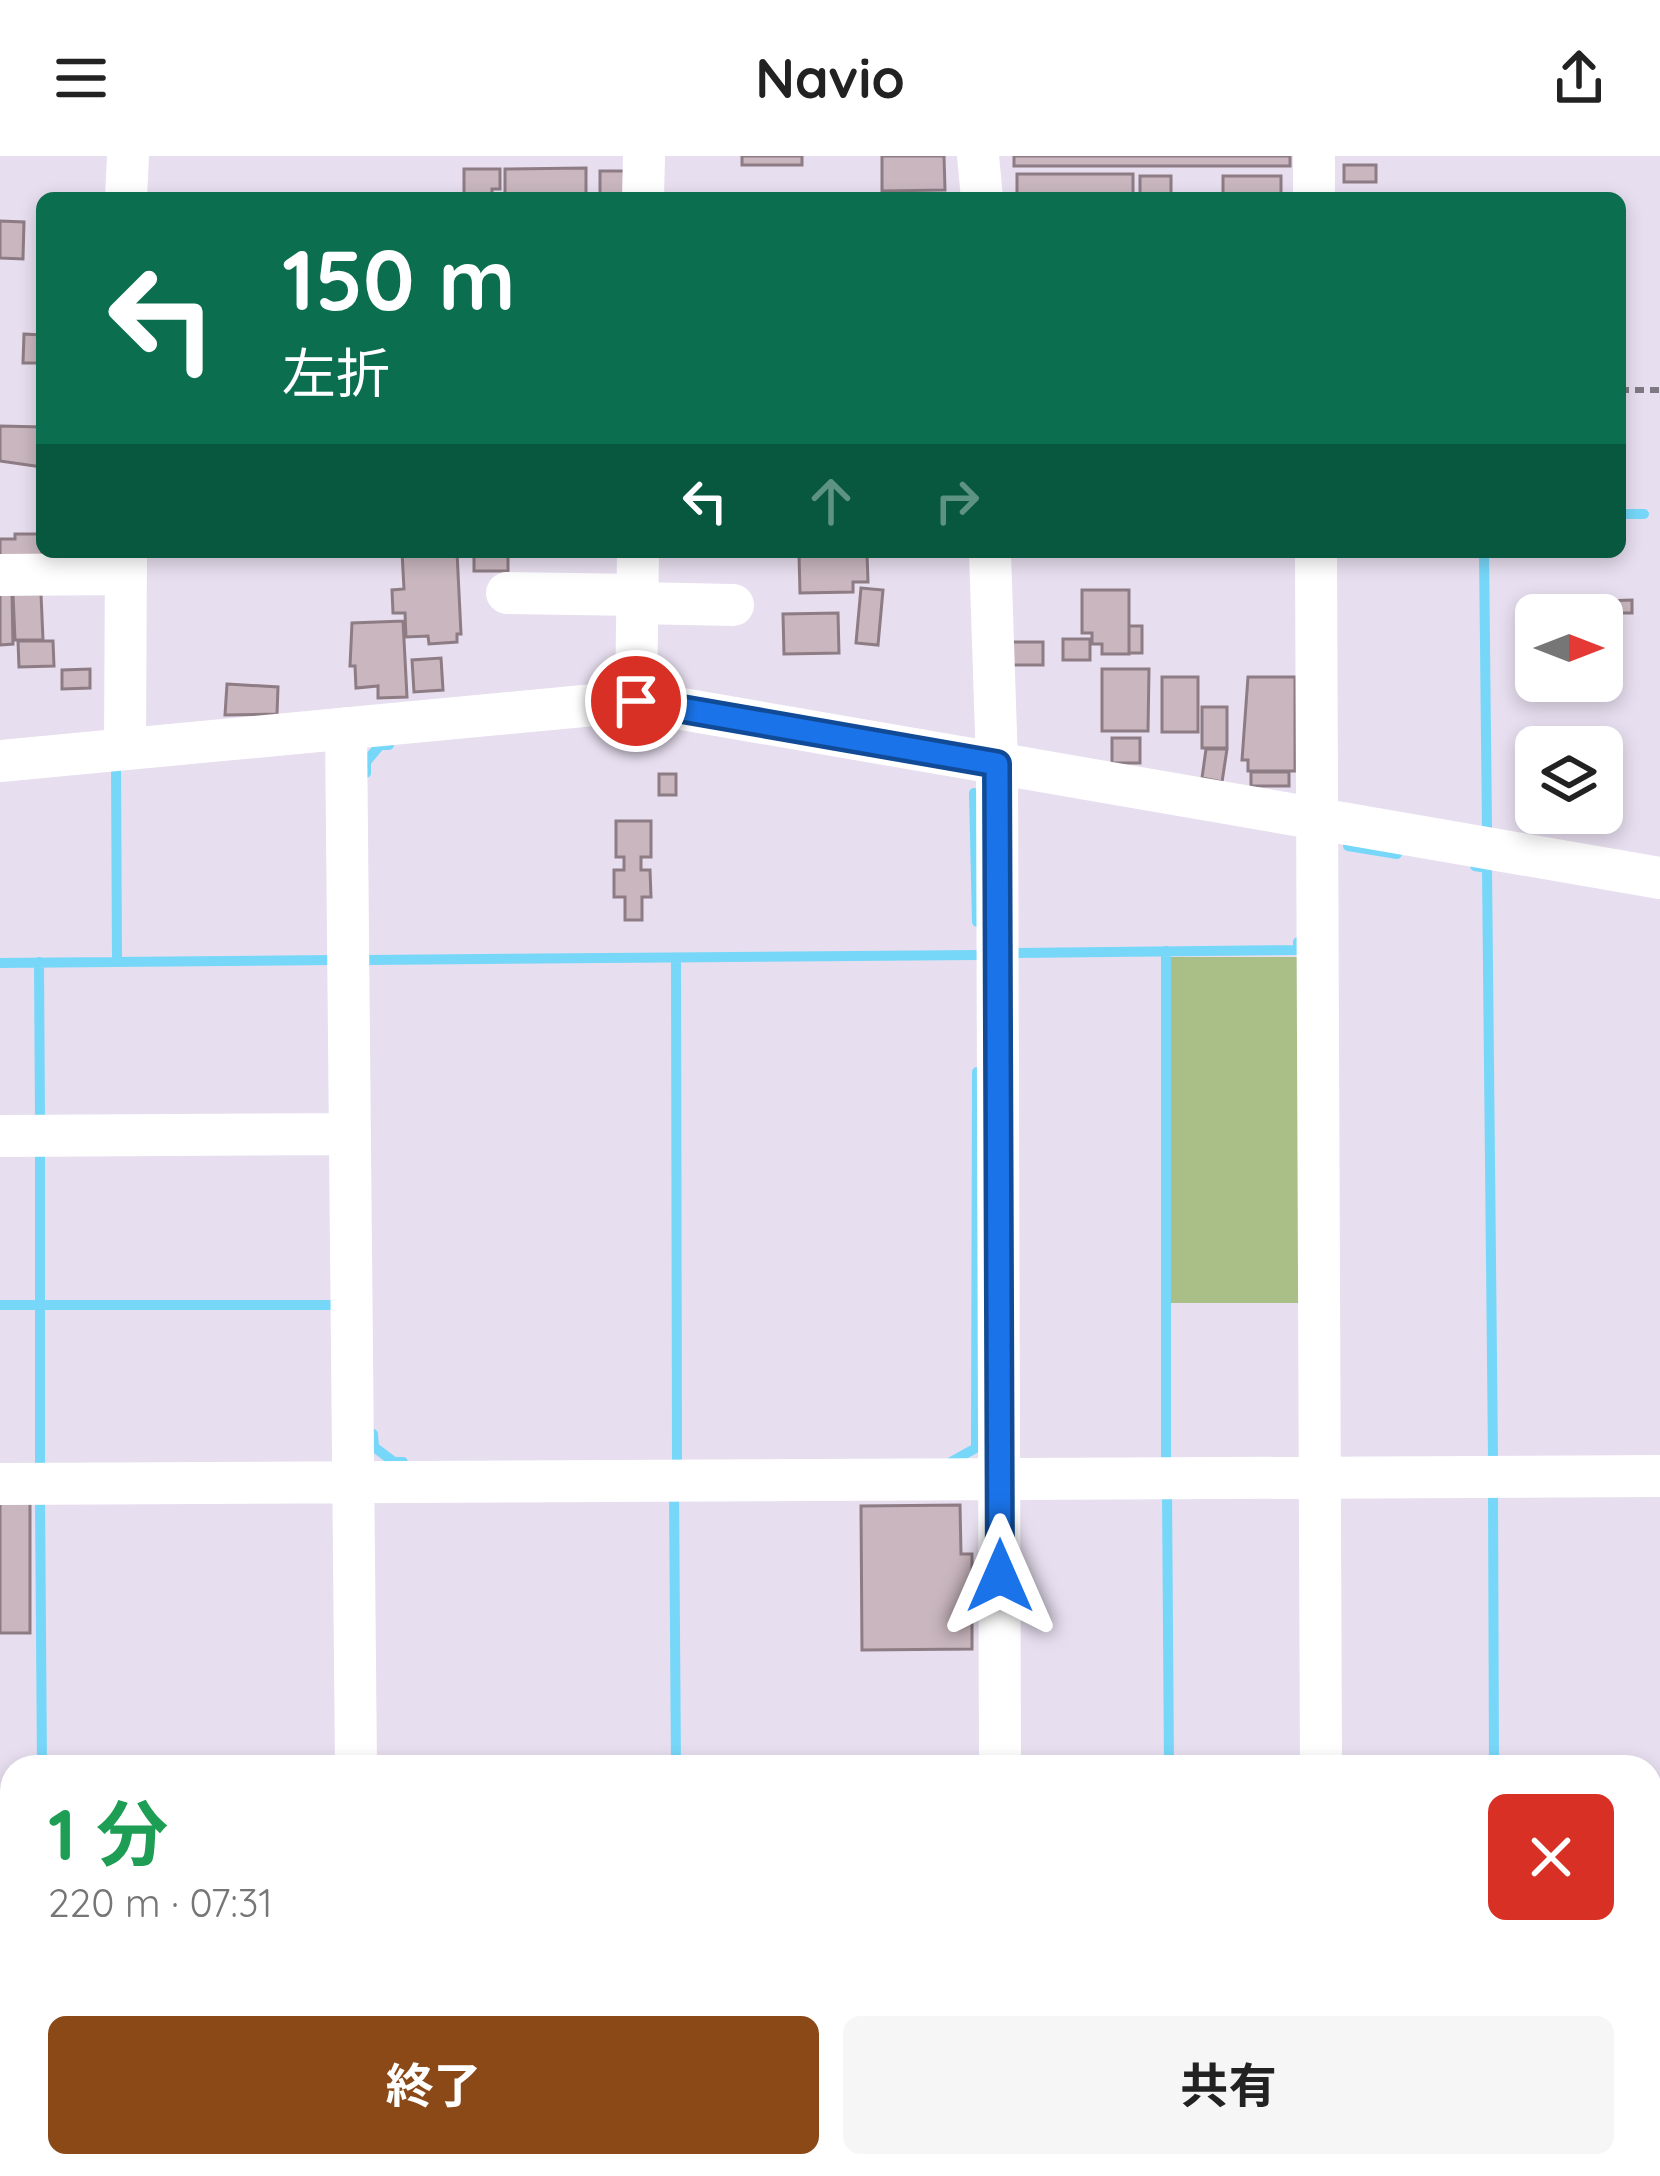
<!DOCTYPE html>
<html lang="ja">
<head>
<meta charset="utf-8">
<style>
  body { margin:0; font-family:Quicksand,"Noto Sans JP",sans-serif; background:#f6f6f6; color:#222; height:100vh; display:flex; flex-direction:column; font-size:45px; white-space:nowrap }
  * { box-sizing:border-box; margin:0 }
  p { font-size:39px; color:#767676 }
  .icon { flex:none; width:66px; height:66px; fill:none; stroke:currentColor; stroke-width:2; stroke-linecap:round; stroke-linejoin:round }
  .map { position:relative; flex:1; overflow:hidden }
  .drawer { position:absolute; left:0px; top:1599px; width:1662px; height:423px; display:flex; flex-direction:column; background:#fff; border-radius:36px 36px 0 0; box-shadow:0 6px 18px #0003 }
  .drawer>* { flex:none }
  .hud { position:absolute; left:36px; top:36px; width:1590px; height:366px; border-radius:18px; box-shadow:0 6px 18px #0003; background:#0b6e4f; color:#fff; overflow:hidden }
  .needle { width:78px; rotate:90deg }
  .buttons { position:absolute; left:1515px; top:438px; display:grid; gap:24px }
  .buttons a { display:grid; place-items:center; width:108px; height:108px; border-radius:18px; background:#fff; box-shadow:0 6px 18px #0003; font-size:60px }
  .pin { position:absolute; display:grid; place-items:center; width:102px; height:102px; color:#fff; margin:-51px; border:6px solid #fff; border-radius:50%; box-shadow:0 3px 12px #0007 }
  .me { position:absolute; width:132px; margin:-66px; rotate:0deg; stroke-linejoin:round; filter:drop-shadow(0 0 9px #0008) }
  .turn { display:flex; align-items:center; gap:42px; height:252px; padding:0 48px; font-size:54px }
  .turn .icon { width:156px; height:156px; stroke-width:2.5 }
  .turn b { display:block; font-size:84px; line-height:102px }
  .lanes { display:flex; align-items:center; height:114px; padding:0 48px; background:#0003; justify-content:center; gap:60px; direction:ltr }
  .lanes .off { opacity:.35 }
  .round { display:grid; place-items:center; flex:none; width:126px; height:126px; border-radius:18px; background:#f6f6f6 }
  .summary { display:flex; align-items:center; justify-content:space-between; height:204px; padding:0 48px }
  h1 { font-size:72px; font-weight:700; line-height:90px; color:#1e9e55 }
  .cta { display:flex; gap:24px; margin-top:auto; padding:24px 48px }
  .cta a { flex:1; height:138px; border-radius:18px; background:#8b4918; color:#fff; font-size:48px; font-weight:700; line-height:138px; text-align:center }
  .cta a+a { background:#f6f6f6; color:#222 }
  header { display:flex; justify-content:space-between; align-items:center; height:156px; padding:0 48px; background:#fff; font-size:54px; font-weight:700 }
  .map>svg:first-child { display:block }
  .green { fill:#aabe88 }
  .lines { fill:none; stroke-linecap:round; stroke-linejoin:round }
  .stream { stroke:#77d7f8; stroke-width:10 }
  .building { fill:#c9b6be; stroke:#8e7c84; stroke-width:3 }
  .path { stroke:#7e7883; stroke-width:6; stroke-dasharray:9 6; stroke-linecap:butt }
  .minor { stroke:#fff; stroke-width:42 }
  .route-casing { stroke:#114b97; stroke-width:30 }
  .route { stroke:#1a73e8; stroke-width:21 }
</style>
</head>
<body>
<header><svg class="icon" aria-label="menu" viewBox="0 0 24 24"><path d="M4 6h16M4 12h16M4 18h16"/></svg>Navio<svg class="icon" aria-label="share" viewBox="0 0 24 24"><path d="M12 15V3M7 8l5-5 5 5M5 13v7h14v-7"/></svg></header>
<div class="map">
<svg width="1660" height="2020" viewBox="0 0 1660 2020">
  <rect width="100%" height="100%" fill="#e7deef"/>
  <path class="green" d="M 1171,801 L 1305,801 L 1306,1147 L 1171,1147 Z"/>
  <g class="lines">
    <path class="stream" d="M 1620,358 L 1644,358
      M 1484,396 L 1487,673
      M 116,609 L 117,806
      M 366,617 L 366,606 L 380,589 L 389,589
      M 974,637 L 977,766
      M 1348,690 L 1397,698
      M 1475,710 L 1487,712 L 1493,1302
      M 1166,795 L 1166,1305
      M 1012,797 L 1298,794 L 1298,786
      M 676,802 L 677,1306
      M 367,804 L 977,799
      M 39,806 L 40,965
      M 0,807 L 335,804
      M 40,995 L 40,1308
      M 0,1149 L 334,1149
      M 373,1278 L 374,1291 L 394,1306 L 403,1306
      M 949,1307 L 976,1292 L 977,916
      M 1493,1334 L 1494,1611
      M 1167,1335 L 1169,1611
      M 674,1336 L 676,1611
      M 40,1343 L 42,1611
      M 45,2010 L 45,2020
      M 679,2010 L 679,2020
      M 1172,2010 L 1172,2020
      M 1497,2010 L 1497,2020"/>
  </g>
  <path class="building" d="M 742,0 L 802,0 L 802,9 L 742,9 Z
    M 882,0 L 944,0 L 945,34 L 882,35 Z
    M 1014,0 L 1290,0 L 1290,10 L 1014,10 Z
    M 1344,9 L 1376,9 L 1376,26 L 1344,26 Z
    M 586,12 L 586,42 L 505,42 L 505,13 Z
    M 464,13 L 500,13 L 500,33 L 492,33 L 492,42 L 464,42 Z
    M 600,15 L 631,15 L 631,42 L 600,42 Z
    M 1017,18 L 1133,18 L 1133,42 L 1017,42 Z
    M 1140,20 L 1171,20 L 1171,42 L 1140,42 Z
    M 1223,20 L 1281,20 L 1281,42 L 1223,42 Z
    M 0,65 L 24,66 L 23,103 L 0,102 Z
    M 24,178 L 42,179 L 42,207 L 23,207 Z
    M 0,270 L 42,271 L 42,311 L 0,305 Z
    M 15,378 L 42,378 L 42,396 L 51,396 L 50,407 L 0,403 L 0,383 L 15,383 Z
    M 402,396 L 457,396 L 461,478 L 457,478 L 457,486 L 429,488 L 428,480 L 406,481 L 405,457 L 393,457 L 392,434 L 404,433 Z
    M 474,396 L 508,396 L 508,415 L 474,415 Z
    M 867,397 L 868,426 L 853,426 L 853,436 L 800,437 L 799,399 Z
    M 861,432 L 883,434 L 878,489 L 856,487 Z
    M 1082,434 L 1129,434 L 1129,498 L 1102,498 L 1102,488 L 1092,488 L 1092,477 L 1082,477 Z
    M 0,438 L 12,438 L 13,488 L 0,489 Z
    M 13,438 L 41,438 L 43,484 L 15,484 Z
    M 1632,444 L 1632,457 L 1604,457 L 1604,445 Z
    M 838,457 L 839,497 L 784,498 L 783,458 Z
    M 403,465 L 407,541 L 378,542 L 378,530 L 356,532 L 355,510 L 350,510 L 352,467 Z
    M 1129,470 L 1142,470 L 1142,497 L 1129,497 Z
    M 1063,483 L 1090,483 L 1090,504 L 1063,504 Z
    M 18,485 L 53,485 L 54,510 L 19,511 Z
    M 1010,486 L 1043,486 L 1043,509 L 1010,509 Z
    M 441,502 L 443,534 L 414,536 L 412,504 Z
    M 90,513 L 90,532 L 62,533 L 62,514 Z
    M 1102,513 L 1149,513 L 1148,575 L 1102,575 Z
    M 1162,521 L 1198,521 L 1198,576 L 1162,576 Z
    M 1248,521 L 1295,521 L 1295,615 L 1248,615 L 1248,604 L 1242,604 Z
    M 227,528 L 278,531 L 277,558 L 225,559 Z
    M 1202,551 L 1227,551 L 1227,592 L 1202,592 Z
    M 1112,582 L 1140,582 L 1140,607 L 1112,607 Z
    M 1206,593 L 1227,593 L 1222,626 L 1202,622 Z
    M 1251,616 L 1289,616 L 1289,630 L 1251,630 Z
    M 659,618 L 676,618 L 676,639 L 659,639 Z
    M 616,665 L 651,665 L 651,701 L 641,701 L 641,714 L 650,714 L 651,741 L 642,741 L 642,764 L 625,764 L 625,741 L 614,741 L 614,714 L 624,714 L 624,701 L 616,701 Z
    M 0,1346 L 30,1346 L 30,1477 L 0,1477 Z
    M 960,1349 L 961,1398 L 972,1398 L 972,1493 L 862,1494 L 861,1350 Z"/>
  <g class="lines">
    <path class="path" d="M 1620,234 L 1660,234"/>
    <path class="minor" d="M 978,0 L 982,42
      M 1314,0 L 1314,42
      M 126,42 L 128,0
      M 643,42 L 644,0
      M 990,396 L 997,608 L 1000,1611
      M 1316,396 L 1321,1611
      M 0,419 L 125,418
      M 507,437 L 638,439
      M 637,447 L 733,449
      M 636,545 L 638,396
      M 346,572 L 356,1611
      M 125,593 L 126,396
      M 0,605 L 636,545 L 1660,722
      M 0,980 L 350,978
      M 0,1328 L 1660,1320
      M 360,2010 L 360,2020
      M 1002,2010 L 1002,2020
      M 1323,2010 L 1323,2020"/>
  </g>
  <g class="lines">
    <defs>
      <path id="route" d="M 636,545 L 997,608 L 1000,1420"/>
    </defs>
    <use href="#route" class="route-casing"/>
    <use href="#route" class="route"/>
  </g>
</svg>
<div class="buttons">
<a><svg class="needle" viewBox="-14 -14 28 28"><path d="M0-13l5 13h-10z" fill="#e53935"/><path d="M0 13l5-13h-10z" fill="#767676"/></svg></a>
<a><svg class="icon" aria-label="layers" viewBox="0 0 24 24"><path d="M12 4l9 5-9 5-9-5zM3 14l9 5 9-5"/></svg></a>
</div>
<div class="pin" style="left:636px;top:545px;background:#d93025"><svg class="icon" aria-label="arrive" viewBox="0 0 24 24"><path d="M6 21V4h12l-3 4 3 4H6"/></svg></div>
<svg class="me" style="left:1000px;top:1420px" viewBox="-20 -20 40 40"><path d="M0-17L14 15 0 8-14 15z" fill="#1a73e8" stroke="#fff" stroke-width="4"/></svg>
<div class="hud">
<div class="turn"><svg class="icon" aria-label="left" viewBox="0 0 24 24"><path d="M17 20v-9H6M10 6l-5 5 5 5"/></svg><div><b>150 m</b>左折</div></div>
<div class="lanes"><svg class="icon" aria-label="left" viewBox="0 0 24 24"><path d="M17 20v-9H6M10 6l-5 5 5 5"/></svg><svg class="icon off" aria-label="ahead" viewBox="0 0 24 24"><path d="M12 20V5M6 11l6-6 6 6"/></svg><svg class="icon off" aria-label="right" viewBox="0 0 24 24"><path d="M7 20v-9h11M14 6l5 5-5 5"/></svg></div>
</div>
<section class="drawer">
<div class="summary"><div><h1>1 分</h1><p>220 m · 07:31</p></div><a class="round" style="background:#d93025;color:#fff"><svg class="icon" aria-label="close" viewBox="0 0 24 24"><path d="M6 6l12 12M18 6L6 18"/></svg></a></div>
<div class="cta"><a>終了</a><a>共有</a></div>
</section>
</div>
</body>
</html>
